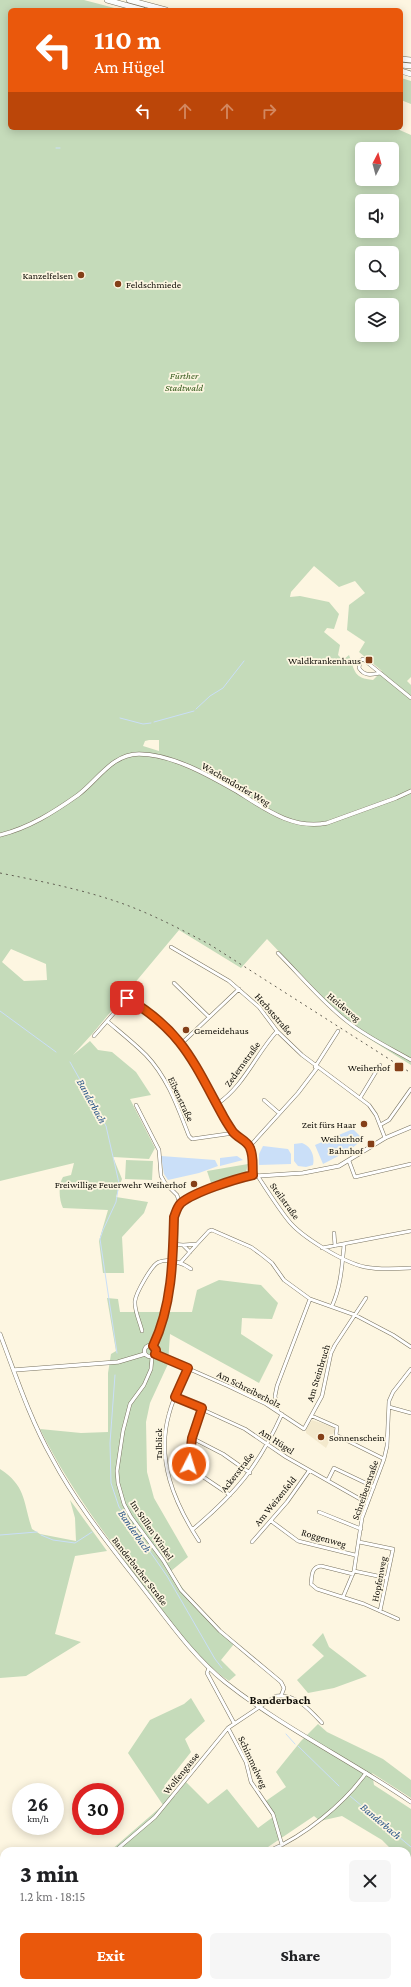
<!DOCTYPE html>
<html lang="en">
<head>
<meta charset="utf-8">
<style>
  body { margin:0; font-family:"Crimson Pro",serif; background:#f6f6f6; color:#202124; height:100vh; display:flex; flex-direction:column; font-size:15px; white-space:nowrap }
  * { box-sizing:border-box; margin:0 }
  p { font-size:13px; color:#757577 }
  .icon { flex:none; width:22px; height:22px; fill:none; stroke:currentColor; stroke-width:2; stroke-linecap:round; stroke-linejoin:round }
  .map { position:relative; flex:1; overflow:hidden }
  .panel { position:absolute; left:0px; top:1847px; width:411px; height:140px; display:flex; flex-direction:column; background:#fff; border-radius:12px 12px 0 0; box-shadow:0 2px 10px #0003 }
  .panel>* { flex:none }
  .hud { position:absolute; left:8px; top:8px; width:395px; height:122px; border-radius:6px; box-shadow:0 2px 10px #0003; background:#ea580c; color:#fff; overflow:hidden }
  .needle { width:26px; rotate:6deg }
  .controls { position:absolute; left:355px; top:142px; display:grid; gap:8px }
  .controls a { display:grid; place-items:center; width:44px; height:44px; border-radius:6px; background:#fff; box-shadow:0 2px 10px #0003; font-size:20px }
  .speed { position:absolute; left:12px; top:1783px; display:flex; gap:8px; font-size:20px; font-weight:700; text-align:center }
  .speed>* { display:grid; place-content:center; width:52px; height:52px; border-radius:50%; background:#fff; box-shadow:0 2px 10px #0003; line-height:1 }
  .speed small { font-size:10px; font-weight:400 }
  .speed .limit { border:6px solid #d22; background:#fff; color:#111 }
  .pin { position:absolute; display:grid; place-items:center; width:34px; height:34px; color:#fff; margin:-17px; border-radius:8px; box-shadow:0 2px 6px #0006 }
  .me { position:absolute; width:44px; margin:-22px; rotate:5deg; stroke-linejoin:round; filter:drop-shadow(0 0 3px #0008) }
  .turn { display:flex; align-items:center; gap:14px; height:84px; padding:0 20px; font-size:18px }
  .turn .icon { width:52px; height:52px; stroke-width:2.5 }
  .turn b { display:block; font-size:28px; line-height:34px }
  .lanes { display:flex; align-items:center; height:38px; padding:0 20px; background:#0003; justify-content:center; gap:20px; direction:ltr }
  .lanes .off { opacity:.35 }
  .round { display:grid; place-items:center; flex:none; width:42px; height:42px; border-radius:6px; background:#f6f6f6 }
  .summary { display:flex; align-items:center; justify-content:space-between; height:68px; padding:0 20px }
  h1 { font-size:24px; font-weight:800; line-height:30px }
  .primary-button { display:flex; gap:8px; margin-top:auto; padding:8px 20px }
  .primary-button a { flex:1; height:46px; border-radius:6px; background:#ea580c; color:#fff; font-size:16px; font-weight:800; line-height:46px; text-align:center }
  .primary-button a+a { background:#f6f6f6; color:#202124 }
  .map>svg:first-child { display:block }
  .built { fill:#f3e9cd }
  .green { fill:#c5dbba; fill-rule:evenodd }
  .water { fill:#cadff8 }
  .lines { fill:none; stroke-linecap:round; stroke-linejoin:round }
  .stream { stroke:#cadff8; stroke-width:1 }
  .minor-casing { stroke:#797360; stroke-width:4 }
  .tertiary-casing { stroke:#797360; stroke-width:4.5 }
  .trunk-casing { stroke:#797360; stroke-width:6 }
  .minor { stroke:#fff; stroke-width:3 }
  .tertiary { stroke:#fff; stroke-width:3.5 }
  .trunk { stroke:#fff; stroke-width:5 }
  .rail { stroke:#615d52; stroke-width:1; stroke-dasharray:2 4; stroke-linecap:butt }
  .route-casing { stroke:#983908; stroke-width:10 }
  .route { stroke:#ea580c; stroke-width:7 }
  .poi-dot { fill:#843f18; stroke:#fdf6e1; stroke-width:1.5 }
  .labels { text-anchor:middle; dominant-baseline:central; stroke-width:3.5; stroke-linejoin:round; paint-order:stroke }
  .poi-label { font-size:10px; fill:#0e0c06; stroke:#fdf6e1; text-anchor:end }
  .park-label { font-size:10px; font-style:italic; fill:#355a1c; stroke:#fdf6e1 }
  .street-label { font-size:10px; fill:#0e0c06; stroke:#fdf6e1 }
  .water-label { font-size:11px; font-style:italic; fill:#275388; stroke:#fdf6e1 }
  .quarter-label { font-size:12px; font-weight:bold; fill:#0e0c06; stroke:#fdf6e1 }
</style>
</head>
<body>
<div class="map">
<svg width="411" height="1987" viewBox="0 0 411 1987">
  <rect width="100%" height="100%" fill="#fdf6e1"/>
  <path class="built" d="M 312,1420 L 333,1427 L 335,1430 L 326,1448 L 306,1433 L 306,1429 Z"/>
  <path class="green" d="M 0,0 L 84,0 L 122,10 L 10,10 L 10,128 L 395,128 L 411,135 L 411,677 L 407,681 L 411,685 L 411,1065 L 352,1028 L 267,939 L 241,968 L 179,930 L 93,1033 L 73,1055 L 90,1041 L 98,1050 L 112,1052 L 136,1072 L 151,1095 L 130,1099 L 155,1148 L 149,1159 L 113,1157 L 122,1179 L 116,1197 L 148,1202 L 144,1213 L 122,1237 L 124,1273 L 103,1273 L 99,1241 L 108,1210 L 63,1208 C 59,1200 58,1185 63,1177 L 71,1175 L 74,1163 L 0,1181 ZM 362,149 L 392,149 L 392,179 L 362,179 ZM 362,201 L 392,201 L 392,231 L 362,231 ZM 362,253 L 392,253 L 392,283 L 362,283 ZM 362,305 L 392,305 L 392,335 L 362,335 ZM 314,566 L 339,587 L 355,581 L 365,593 L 349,605 L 347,630 L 365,642 L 359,652 L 382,671 L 373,680 C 354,678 355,672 349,655 L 343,660 L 338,655 L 340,645 L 324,632 L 327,628 L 334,629 L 339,614 L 329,602 L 300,596 L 290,597 L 291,592 ZM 149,740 L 159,740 L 159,751 L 143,746 L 145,741 ZM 11,949 L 46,964 L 47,980 L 24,981 L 2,962 Z
    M 401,78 L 411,81 L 411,104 L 401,100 Z
    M 126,1160 L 153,1161 L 152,1180 L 125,1179 Z
    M 248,1164 L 246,1172 L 211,1183 L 207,1171 Z
    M 219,1280 L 261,1285 L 278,1303 L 272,1319 L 242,1318 L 241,1334 L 273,1355 L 259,1383 L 170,1334 L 168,1364 L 150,1403 L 146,1422 L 147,1472 L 154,1498 L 188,1557 L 171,1571 L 190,1599 L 234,1644 L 221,1660 L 236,1675 L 229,1681 C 194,1657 172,1623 146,1589 C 107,1537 69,1488 40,1429 L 81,1433 L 108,1432 L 108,1373 L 111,1354 L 116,1351 L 107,1298 L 118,1299 L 120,1312 L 192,1312 L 197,1290 Z
    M 0,1469 C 26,1486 23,1501 32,1529 L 40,1534 L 76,1541 L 75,1518 L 70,1500 L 107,1551 L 75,1556 L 55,1634 L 81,1642 L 26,1676 L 0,1678 Z
    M 323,1633 L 329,1647 L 367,1676 L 334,1688 L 308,1693 L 297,1680 L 324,1656 L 312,1645 Z
    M 191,1698 L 205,1721 L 185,1739 L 191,1752 L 164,1786 L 175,1796 L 186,1782 L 208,1804 L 227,1789 L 258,1828 L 273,1817 L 263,1803 L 286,1787 L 276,1772 L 301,1741 L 318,1724 L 327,1732 L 383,1759 L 411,1780 L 411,1798 L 372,1773 L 374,1785 L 411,1809 L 411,1869 L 407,1865 L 407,1851 L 393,1851 L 382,1840 L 342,1816 L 320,1821 L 314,1816 L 268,1847 L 255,1851 L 110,1851 L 163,1805 L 128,1753 L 150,1720 L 184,1704 Z"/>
  <path class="water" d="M 353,1129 L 363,1139 L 350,1150 L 323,1164 L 315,1145 Z
    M 302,1143 C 311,1146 315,1156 313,1165 L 306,1167 L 298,1166 L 294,1161 L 294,1144 Z
    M 263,1146 L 288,1149 L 291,1154 L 291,1164 L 259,1165 L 259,1154 Z
    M 161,1156 L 215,1160 L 218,1166 L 199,1173 L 168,1180 L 164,1174 Z
    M 237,1156 L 243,1160 L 220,1166 L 220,1158 Z"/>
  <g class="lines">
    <path class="stream" d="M 56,148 L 60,148
      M 196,709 L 210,696 L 223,688 L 244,661
      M 120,718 L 143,724 L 151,723
      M 154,722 L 194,711
      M 0,1011 L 56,1052
      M 70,1062 L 106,1126 L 119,1183 L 116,1202 L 103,1230 L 100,1239 L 117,1353
      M 115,1375 L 110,1443 L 111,1483 L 119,1507 L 167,1576 L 215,1659 L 222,1668
      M 0,1535 L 37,1532
      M 41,1535 L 53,1540 L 75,1543 L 92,1532
      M 286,1734 L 295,1744
      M 298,1746 L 339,1786
      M 350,1796 L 411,1847"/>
    <defs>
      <path id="minor" d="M 380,673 C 371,675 364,676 359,668 L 360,661 L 363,659 L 411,698
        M 171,947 L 229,981 L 259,1007 L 277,1031 L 302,1055 L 369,1105 L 376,1115 L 385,1138
        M 278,953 C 301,976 322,1002 348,1022 C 367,1037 390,1048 411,1060
        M 174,983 L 209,1017
        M 107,1021 C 120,1032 134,1043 146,1055 C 168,1078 178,1108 189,1136 L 192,1139 L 234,1133
        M 94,1036 L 127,998 C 152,1013 173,1031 190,1055 L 228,1125 L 234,1133 L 250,1146 L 252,1155 L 253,1175
        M 182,1043 L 239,989
        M 315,1067 L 338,1031
        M 360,1098 L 380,1065
        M 264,1100 L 279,1113
        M 217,1104 C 244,1086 256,1054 277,1031
        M 136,1105 L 159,1150 L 161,1176 L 165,1183 L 177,1195 L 180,1204
        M 380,1125 L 389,1120 L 411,1089
        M 250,1146 L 298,1093 L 317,1068
        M 349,1161 L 355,1177 L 411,1164
        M 257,1175 C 267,1190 277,1206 288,1220 C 301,1237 345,1263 365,1267 C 380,1270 396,1269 411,1268
        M 334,1233 L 335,1246
        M 173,1244 L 183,1245 L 190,1252
        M 197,1244 L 209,1231 L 212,1230 L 251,1247 L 262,1255 L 272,1263 L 284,1280 L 310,1299 L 355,1315 L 393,1335 L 411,1347
        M 322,1248 L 411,1231
        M 181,1262 L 197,1244 L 183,1245
        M 332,1306 C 341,1286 342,1266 344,1245
        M 142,1331 C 140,1322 134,1310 135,1301 C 136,1293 152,1264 159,1262 C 169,1258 183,1263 191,1269
        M 155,1354 L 228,1386 L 266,1404 L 304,1429 L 322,1396 L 331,1353 L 335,1345 L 366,1298
        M 152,1357 L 151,1369 L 144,1385 L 130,1404 L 123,1431 L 117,1471 L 118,1483 L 124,1504 L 131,1517 L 163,1560 L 181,1590 L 220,1631 L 281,1682 L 284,1688 L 281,1696
        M 187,1368 C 181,1383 173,1398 169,1414 C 156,1460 174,1502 199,1541
        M 175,1397 L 245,1429 L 286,1457 L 367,1503
        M 389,1407 L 411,1413
        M 202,1408 L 192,1438 L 190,1468 L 230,1495
        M 278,1412 L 275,1396 L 277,1386 L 310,1299
        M 312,1416 L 337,1427 L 336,1435 L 384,1459
        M 192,1438 L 223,1454 L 250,1473
        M 328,1480 L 334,1468 L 374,1487
        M 319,1512 L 361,1529
        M 271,1521 L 298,1541 L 355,1555
        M 192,1530 C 236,1493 258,1467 282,1414
        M 252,1542 L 287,1502 L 309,1471
        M 359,1542 L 393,1549 L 380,1611
        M 354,1571 L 387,1578
        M 353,1574 L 321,1566 C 311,1567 312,1576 311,1584 L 317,1589 L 364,1604 L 398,1619
        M 343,1597 L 354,1571 L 362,1518 L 384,1459 L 387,1446 L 389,1401 L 393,1392 L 411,1369
        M 209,1668 L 207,1673 L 234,1723
        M 228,1728 L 246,1762 L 251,1782 L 273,1814 L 282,1845
        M 115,1851 L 155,1817 L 228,1728 L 276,1696 C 296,1694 309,1709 322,1723
        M 269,1851 C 304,1836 343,1805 366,1773
        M 0,1917 L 4,1915"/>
      <path id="tertiary" d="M 0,835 C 29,828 54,812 78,795 C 98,780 112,754 139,754 C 172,754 210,776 238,792 C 265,809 293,830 327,823 L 396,798 L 411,791
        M 0,1334 C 16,1376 30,1419 52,1458 C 78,1507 113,1549 146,1592 C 171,1624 193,1656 225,1682 C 283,1728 350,1760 411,1802
        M144.5 1351a5.5 5.5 0 1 1 11 0a5.5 5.5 0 1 1-11 0Z
        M 153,1346 L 159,1332 L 165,1312 L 172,1262 L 175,1217 L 176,1209 L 180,1204 L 209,1190 L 243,1177 L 303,1173 L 339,1166 L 385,1138 L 411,1127
        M 14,1370 L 118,1362 L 145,1354"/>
      <path id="trunk" d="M 107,0 L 143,10
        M 129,0 L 166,10
        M 401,59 L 411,60
        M 401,65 L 411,66
        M 401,71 L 411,74"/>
    </defs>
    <use href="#minor" class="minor-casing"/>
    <use href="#tertiary" class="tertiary-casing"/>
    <use href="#trunk" class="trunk-casing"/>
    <use href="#minor" class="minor"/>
    <use href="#tertiary" class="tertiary"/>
    <use href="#trunk" class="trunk"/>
    <path class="rail" d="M 0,873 C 40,881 80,889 118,902 C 150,913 180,929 209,944 L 411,1073"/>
  </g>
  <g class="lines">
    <defs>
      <path id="route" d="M 127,998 C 182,1031 193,1061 222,1114 C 225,1120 229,1126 233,1132 C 238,1138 248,1141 250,1148 C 254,1157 252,1166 253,1175 C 235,1179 194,1192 181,1203 C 177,1207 176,1212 174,1217 C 173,1260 172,1306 153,1346 L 156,1350 L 155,1354 L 188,1368 L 175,1397 L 202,1408 L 192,1438 L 189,1464"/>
    </defs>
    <use href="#route" class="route-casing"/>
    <use href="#route" class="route"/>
  </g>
  <g class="poi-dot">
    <circle cx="81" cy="275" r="4"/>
    <circle cx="118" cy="284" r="4"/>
    <rect x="365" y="656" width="8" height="8" rx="2"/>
    <circle cx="186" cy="1030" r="4"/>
    <rect x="394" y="1062" width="10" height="10" rx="2"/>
    <circle cx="364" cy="1124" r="4"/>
    <rect x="367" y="1140" width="8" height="8" rx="2"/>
    <circle cx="194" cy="1184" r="4"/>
    <circle cx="321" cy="1437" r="4"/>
  </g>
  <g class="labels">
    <g class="poi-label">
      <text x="73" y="275">Kanzelfelsen</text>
      <text x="126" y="284" text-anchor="start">Feldschmiede</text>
      <text x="361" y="660">Waldkrankenhaus</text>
      <text x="194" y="1030" text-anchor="start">Gemeidehaus</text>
      <text x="390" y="1067">Weiherhof</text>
      <text x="356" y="1124">Zeit fürs Haar</text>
      <text x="363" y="1138">Weiherhof<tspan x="363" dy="12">Bahnhof</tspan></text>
      <text x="186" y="1184">Freiwillige Feuerwehr Weiherhof</text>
      <text x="329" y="1437" text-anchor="start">Sonnenschein</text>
    </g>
    <g class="park-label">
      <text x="184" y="375">Fürther<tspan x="184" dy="12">Stadtwald</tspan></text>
    </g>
    <g class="street-label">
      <text transform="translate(236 784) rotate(30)">Wachendorfer Weg</text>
      <text transform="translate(344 1007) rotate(40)">Heideweg</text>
      <text transform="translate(274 1014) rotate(49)">Herbststraße</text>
      <text transform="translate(242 1064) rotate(-54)">Zedernstraße</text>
      <text transform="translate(181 1099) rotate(65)">Eibenstraße</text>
      <text transform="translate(285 1201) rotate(54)">Steilstraße</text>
      <text transform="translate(318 1373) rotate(-73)">Am Steinbruch</text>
      <text transform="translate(249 1389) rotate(27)">Am Schreiberholz</text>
      <text transform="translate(277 1441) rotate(33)">Am Hügel</text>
      <text transform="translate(158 1444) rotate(-90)">Talblick</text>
      <text transform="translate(237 1472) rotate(-52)">Ackerstraße</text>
      <text transform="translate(365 1490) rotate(-71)">Schreiberstraße</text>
      <text transform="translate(275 1501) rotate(-51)">Am Weizenfeld</text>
      <text transform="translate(152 1530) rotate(56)">Im Stillen Winkel</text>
      <text transform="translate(324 1538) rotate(16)">Roggenweg</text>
      <text transform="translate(140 1571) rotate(52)">Banderbacher Straße</text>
      <text transform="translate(379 1579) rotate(-79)">Hopfenweg</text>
      <text transform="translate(253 1762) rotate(65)">Schimmelweg</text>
      <text transform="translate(181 1773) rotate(-51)">Wolfengasse</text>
    </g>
    <g class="water-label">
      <text transform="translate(92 1101) rotate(61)">Banderbach</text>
      <text transform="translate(135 1531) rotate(55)">Banderbach</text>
      <text transform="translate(381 1821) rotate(40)">Banderbach</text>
    </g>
    <g class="quarter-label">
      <text x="280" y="1700">Banderbach</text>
    </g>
  </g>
</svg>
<div class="controls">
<a><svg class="needle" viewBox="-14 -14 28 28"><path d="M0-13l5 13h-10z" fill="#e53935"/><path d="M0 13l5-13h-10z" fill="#757577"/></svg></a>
<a><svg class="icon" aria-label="sound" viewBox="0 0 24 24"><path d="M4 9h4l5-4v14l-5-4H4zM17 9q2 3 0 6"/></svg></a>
<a><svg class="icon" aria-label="search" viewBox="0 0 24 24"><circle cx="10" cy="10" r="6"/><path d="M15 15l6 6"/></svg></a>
<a><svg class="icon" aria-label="layers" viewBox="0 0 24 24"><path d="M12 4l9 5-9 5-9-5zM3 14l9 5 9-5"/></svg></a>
</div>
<div class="speed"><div>26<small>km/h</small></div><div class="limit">30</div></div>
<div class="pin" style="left:127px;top:998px;background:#d93025"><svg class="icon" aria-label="arrive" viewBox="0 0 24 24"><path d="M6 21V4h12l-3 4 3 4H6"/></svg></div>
<svg class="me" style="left:189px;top:1464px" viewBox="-20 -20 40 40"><circle r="17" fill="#ea580c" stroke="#fff" stroke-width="3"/><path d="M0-11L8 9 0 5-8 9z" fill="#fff"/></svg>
<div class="hud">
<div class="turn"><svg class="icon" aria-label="left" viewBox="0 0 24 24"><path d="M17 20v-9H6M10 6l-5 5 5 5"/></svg><div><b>110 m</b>Am Hügel</div></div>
<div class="lanes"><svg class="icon" aria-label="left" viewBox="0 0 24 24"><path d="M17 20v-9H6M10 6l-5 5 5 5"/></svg><svg class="icon off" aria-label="ahead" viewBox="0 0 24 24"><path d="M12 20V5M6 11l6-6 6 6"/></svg><svg class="icon off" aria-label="ahead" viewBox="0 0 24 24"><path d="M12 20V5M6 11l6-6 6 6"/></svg><svg class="icon off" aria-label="right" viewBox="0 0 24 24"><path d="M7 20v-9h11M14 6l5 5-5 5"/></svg></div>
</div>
<section class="panel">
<div class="summary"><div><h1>3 min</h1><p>1.2 km · 18:15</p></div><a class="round"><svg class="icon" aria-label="close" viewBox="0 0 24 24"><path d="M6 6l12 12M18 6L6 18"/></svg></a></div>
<div class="primary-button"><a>Exit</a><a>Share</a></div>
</section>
</div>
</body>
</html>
